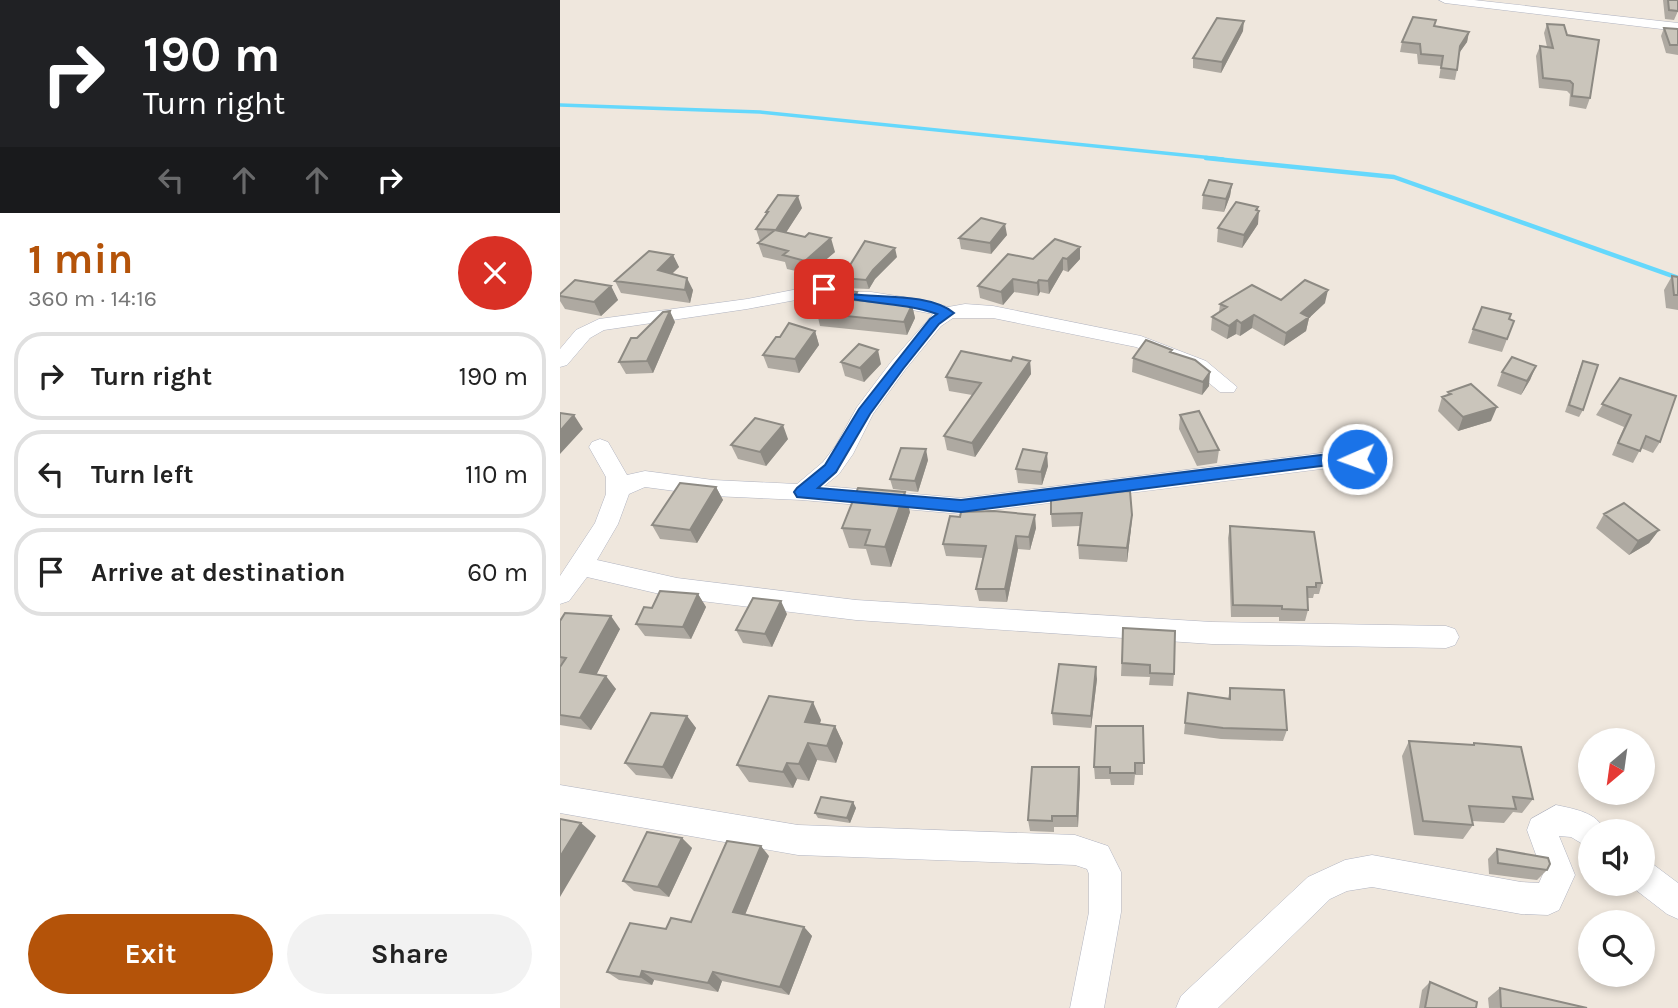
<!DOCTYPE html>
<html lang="en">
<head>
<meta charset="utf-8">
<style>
  body { margin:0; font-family:Karla,sans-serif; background:#f2f2f2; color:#222; height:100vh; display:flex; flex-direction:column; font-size:26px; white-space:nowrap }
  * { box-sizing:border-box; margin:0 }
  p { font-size:23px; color:#767676 }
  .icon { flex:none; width:38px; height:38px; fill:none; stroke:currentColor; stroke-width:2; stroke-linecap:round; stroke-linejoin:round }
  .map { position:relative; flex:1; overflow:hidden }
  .sheet { display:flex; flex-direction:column; background:#fff; width:560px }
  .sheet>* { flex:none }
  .banner { background:#202124; color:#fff; overflow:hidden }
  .needle { width:46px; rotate:209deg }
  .buttons { position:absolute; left:1018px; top:728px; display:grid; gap:14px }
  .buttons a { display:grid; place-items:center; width:77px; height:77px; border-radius:50%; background:#fff; box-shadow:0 4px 10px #0003; font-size:35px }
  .pin { position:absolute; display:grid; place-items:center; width:60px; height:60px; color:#fff; margin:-30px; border-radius:14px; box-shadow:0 4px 10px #0006 }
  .me { position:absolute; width:77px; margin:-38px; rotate:268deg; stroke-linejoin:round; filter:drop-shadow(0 0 5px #0008) }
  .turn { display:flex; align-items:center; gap:24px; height:147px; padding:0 28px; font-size:32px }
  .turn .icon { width:91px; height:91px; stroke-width:2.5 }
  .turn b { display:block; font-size:49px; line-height:60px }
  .lanes { display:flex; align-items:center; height:66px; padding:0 28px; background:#0003; justify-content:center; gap:35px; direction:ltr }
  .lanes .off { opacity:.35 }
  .round { display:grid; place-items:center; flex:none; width:74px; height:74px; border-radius:37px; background:#f2f2f2 }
  .headline { display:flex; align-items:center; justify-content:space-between; height:119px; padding:0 28px }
  h1 { font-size:42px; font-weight:700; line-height:52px; color:#b45309 }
  .button { display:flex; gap:14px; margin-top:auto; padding:14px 28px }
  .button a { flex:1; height:80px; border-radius:42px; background:#b45309; color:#fff; font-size:28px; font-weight:700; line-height:80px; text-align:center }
  .button a+a { background:#f2f2f2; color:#222 }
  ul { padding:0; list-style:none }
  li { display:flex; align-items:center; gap:21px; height:88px; margin:0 14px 10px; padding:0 14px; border:4px solid #e0e0e0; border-radius:28px }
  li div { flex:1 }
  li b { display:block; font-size:26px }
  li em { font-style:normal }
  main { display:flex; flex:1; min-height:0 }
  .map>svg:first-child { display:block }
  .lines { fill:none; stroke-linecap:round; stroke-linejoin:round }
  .stream-far1 { stroke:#65d8fc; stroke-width:3.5 }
  .stream { stroke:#65d8fc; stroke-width:4.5 }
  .minor-casing { stroke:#b1b4c1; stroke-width:1 }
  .minor { fill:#fff; fill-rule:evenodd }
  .wall { fill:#aea9a1 }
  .shaded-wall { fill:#8d8a83 }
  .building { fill:#cac5bb; stroke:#8d8a83; stroke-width:2 }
  .route { fill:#1a73e8; stroke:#114b97; stroke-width:2 }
</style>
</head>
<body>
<main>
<section class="sheet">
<div class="banner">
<div class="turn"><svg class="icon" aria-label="right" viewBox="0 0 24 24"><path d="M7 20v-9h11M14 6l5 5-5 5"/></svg><div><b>190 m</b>Turn right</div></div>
<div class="lanes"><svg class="icon off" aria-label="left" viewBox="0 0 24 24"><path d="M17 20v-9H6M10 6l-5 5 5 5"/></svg><svg class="icon off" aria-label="ahead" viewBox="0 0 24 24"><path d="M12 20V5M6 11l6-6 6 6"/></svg><svg class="icon off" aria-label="ahead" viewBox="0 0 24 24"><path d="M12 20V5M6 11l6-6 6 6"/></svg><svg class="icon" aria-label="right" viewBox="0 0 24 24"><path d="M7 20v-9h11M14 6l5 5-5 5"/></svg></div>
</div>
<div class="headline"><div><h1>1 min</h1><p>360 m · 14:16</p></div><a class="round" style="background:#d93025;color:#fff"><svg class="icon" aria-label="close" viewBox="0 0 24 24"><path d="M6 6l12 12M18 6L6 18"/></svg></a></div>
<ul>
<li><svg class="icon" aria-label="right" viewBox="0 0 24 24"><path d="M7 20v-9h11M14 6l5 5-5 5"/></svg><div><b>Turn right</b></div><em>190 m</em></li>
<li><svg class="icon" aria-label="left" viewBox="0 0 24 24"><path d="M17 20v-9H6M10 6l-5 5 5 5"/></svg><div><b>Turn left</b></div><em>110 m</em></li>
<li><svg class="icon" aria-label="arrive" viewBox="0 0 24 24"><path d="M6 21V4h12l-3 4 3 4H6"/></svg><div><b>Arrive at destination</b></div><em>60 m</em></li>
</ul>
<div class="button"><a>Exit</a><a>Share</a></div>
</section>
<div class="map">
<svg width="1118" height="1008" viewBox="0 0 1118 1008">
  <rect width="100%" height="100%" fill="#efe7dd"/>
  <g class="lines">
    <path class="stream-far1" d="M 0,105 L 200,112 L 663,159"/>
    <path class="stream" d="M 646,158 L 834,177 L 1118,278"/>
    <defs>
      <path id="minor" d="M 879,0 L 914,0 L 1118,23 L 1118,31 L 885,3 Z
        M 264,284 L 290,292 L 311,292 L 363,300 L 388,307 L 405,304 L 433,306 L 581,336 L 646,361 L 677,387 L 674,392 L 660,392 L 632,369 L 576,347 L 433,318 L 393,318 L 381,326 L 345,370 L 313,414 L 293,454 L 279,474 L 264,486 L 401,498 L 777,451 L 805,454 L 808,459 L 805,464 L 777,467 L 401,514 L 242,500 L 153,496 L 85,487 L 69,494 L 58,524 L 37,560 L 117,578 L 296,600 L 652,622 L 886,626 L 895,629 L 899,637 L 895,645 L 886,648 L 652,644 L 296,620 L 117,598 L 27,577 L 9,601 L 0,604 L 0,576 L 35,523 L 46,494 L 46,477 L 29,447 L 32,442 L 40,439 L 48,442 L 67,475 L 85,471 L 153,480 L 237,484 L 263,462 L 276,445 L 297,407 L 331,362 L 373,314 L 311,302 L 289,302 L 263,295 L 187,309 L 44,330 L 30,338 L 7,365 L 0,367 L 0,349 L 16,330 L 39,319 L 187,299 Z
        M 0,785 L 238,825 L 515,835 L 548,846 L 561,872 L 561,912 L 544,1008 L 510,1008 L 529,912 L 529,874 L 527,869 L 515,865 L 238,855 L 0,813 Z
        M 996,805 C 1014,809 1037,812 1045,831 L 1031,831 L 1031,849 L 1011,837 L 999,836 L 1015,875 L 999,910 L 988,915 L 961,914 L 812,887 L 787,891 L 770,899 L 658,1008 L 616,1008 L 621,996 L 748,877 L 785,860 L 812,855 L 961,882 L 979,883 L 983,874 L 967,830 L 971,819 Z
        M 1083,861 L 1094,865 L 1118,883 L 1118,919 L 1107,914 L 1072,887 L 1071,884 L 1083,884 Z"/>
    </defs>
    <use href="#minor" class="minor-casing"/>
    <use href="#minor" class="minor"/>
  </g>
  <path class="wall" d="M 1103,0 L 1118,0 L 1118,11 L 1114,20 L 1105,19 Z
    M 876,20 L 874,26 L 909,32 L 907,42 L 899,53 L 897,70 L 895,80 L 879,78 L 881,66 L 858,64 L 857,54 L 840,52 L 842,42 Z
    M 987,24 L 1007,35 L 1030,98 L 1026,109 L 1009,106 L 1010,94 L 1007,91 L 979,88 L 976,56 L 980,46 L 987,47 L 984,33 Z
    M 1104,28 L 1118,29 L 1118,55 L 1106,53 L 1101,36 Z
    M 683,31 L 661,73 L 633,68 L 633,58 Z
    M 672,184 L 670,196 L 664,212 L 642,209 L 643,195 Z
    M 242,208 L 226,232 L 275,252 L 249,274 L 227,269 L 225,262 L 203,257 L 198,243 L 200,241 L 196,229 L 207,215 L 206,212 Z
    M 698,211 L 698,224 L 682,248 L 657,242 L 658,228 Z
    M 447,235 L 431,254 L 401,249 L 399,238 Z
    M 495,239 L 520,259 L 508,272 L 503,270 L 489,294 L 480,292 L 478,296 L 454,292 L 443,305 L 420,298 L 418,286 L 473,259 Z
    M 113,255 L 119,267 L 112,274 L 133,290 L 130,303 L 61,293 L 55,281 Z
    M 337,257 L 315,279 L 309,289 L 284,288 L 282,278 Z
    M 1112,276 L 1118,277 L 1118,310 L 1106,308 L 1104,290 Z
    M 51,286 L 58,300 L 41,316 L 5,309 L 0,301 L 0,294 Z
    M 297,292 L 299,301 L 352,305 L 355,318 L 347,335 L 260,326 L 257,313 Z
    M 721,300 L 765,303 L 749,318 L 746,331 L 724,346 L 692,328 L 680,336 L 676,334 L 667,339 L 651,330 L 652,317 L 659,312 L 660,304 Z
    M 954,321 L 942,352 L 908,343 L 913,329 Z
    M 115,322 L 93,373 L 66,374 L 59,362 L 77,338 Z
    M 255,331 L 259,345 L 239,373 L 208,368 L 203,355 L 220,337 Z
    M 611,352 L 649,386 L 642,395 L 572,372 L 573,358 Z
    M 451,361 L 470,361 L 471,374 L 415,457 L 387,450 L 384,436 L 412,395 L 389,391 L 386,377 Z
    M 1023,361 L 1023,410 L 1019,417 L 1005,412 L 1020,368 Z
    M 281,362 L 321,364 L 304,382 L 285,376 Z
    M 976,366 L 970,380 L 961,395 L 937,386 L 942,372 Z
    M 1060,378 L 1100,442 L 1093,453 L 1081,448 L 1073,463 L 1052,455 L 1064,427 L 1036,415 Z
    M 888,392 L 931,421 L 898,431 L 878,411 L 882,397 L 887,396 Z
    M 620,415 L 659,450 L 657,463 L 637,466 L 619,429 Z
    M 228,439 L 206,466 L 178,459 L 171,445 Z
    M 368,460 L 358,492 L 333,489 L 330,479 Z
    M 488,466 L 482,485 L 458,483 L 456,469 Z
    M 156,487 L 163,500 L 137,543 L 100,539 L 92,525 Z
    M 530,493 L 572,515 L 571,529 L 567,562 L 519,559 L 518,545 L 520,526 L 492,527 L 491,514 Z
    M 350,512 L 331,567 L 311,565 L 306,549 L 289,548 L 282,528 Z
    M 1044,514 L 1099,530 L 1089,543 L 1069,555 L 1036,528 Z
    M 670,526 L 762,583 L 759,594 L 754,594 L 753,598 L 748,598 L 748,610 L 745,621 L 719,621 L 719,617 L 671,617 L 668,538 Z
    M 476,528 L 470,550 L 458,549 L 447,602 L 419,601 L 416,589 L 423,558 L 386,556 L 383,544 Z
    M 138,594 L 146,607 L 131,639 L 85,636 L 76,624 L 92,608 Z
    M 227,614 L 212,647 L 183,643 L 176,630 Z
    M 0,621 L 60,629 L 36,675 L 56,689 L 31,730 L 0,725 Z
    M 563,628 L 614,674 L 613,686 L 589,685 L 590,677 L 561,676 Z
    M 537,679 L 531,728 L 493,725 L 492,713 Z
    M 670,688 L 727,730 L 723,741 L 661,739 L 624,734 L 628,693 L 668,699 Z
    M 127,716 L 136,728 L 112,779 L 76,775 L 65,763 Z
    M 261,720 L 260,724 L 275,726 L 283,743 L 276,763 L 257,760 L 249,781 L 237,779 L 233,788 L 189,782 L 177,765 Z
    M 583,726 L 583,775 L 575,775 L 574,785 L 551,785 L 550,779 L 535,779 L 534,767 Z
    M 849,741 L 913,745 L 914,743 L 973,799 L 962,813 L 953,812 L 944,823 L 912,821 L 913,825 L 903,839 L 854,835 L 842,756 Z
    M 519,767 L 520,779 L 518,827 L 494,827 L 494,832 L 470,831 L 468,820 Z
    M 293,802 L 296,808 L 290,823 L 258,818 L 255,813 Z
    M 122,838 L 132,848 L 109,897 L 74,891 L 63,881 Z
    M 937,849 L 987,870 L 977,880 L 929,874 L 928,859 Z
    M 209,856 L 185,915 L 244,927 L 252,936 L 229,995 L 162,981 L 158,992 L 94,980 L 92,985 L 59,980 L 47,972 L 106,929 L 131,922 Z
    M 870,982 L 916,1008 L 859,1008 L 862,990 Z
    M 940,988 L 1027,1008 L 929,1008 L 928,998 Z"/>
  <path class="shaded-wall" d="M 684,21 L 683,31 L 661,73 L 662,62 Z
    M 909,32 L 907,42 L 897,56 L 900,46 Z
    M 672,184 L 670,196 L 664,212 L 666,199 Z
    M 238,196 L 242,208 L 220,242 L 216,230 Z
    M 698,207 L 697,214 L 699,211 L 698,224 L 682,248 L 684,235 Z
    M 445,224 L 447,235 L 431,254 L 430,243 Z
    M 271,238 L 275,252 L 249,274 L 245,261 Z
    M 520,247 L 520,259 L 508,272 L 507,259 Z
    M 335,248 L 337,257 L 315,279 L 309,289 L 306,280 L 313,270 Z
    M 113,255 L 119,267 L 103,282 L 98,270 Z
    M 503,258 L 503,270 L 489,294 L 488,281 Z
    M 127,278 L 133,290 L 130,303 L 125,290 Z
    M 453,279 L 454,292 L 443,305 L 441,292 Z
    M 479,280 L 480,292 L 478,296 L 477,283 Z
    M 51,286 L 58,300 L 41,316 L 34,302 Z
    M 768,290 L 765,303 L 749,318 L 746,331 L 724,346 L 726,333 L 741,313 Z
    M 297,292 L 300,305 L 292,300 Z
    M 352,305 L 355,318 L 347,335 L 344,322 Z
    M 110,311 L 115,322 L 93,373 L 87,361 Z
    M 694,315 L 692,328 L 680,336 L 681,323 Z
    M 677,320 L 676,334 L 667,339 L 669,326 Z
    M 255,331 L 259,345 L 239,373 L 235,359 Z
    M 318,350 L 321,364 L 304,382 L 300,368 Z
    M 470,361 L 471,374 L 415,457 L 412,443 Z
    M 976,366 L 970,380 L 961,395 L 967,381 Z
    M 650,372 L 649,386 L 642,395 L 643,382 Z
    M 937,407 L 931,421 L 898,431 L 903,417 Z
    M 14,415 L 23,429 L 0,454 L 0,431 Z
    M 223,425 L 228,439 L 206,466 L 200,452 Z
    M 366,449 L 368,460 L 358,492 L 355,481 Z
    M 487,453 L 488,466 L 482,485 L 481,472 Z
    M 156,487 L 163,500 L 137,543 L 130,530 Z
    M 345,492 L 350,512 L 331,567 L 325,547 Z
    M 475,515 L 476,528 L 470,550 L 469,537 Z
    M 572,515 L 571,529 L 567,562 L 567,548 Z
    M 1099,530 L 1089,543 L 1069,555 L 1078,541 Z
    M 456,536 L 458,549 L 447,602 L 445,589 Z
    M 138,594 L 146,607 L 131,639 L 123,627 Z
    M 221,601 L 227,614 L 212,647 L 205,634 Z
    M 51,616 L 60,629 L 31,685 L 20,672 Z
    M 536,667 L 537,679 L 531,728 L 531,716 Z
    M 46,676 L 56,689 L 31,730 L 20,718 Z
    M 253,702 L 261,720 L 254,739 L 245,722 Z
    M 127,716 L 136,728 L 112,779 L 103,767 Z
    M 275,726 L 283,743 L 276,763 L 267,746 Z
    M 248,743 L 257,760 L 249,781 L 239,764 Z
    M 227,763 L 237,779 L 233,788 L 223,772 Z
    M 519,767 L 520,779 L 518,827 L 517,816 Z
    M 293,802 L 296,808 L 290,823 L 287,818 Z
    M 21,823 L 36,836 L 0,897 L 0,857 Z
    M 122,838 L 132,848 L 109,897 L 98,887 Z
    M 201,846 L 209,856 L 182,922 L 173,912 Z
    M 244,927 L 252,936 L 229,995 L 220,987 Z
    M 82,971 L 94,980 L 92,985 L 80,977 Z
    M 153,972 L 162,981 L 158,992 L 148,983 Z"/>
  <path class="building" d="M 1108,0 L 1118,0 L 1118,11 L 1109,10 Z
    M 853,17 L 876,20 L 874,26 L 909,32 L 900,46 L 897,70 L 881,68 L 883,56 L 861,54 L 860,44 L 842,42 Z
    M 657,18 L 684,21 L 662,62 L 633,58 Z
    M 987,24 L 1004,25 L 1007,35 L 1039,40 L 1030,98 L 1012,96 L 1013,84 L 1010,81 L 983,78 L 980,46 L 993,48 Z
    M 1104,28 L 1118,29 L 1118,45 L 1110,45 Z
    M 649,180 L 672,184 L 666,199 L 643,195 Z
    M 218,195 L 238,196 L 216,230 L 196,229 L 208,212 L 206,212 Z
    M 676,202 L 698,207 L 696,210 L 699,211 L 684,235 L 658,228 Z
    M 421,218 L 445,224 L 430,243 L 399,238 Z
    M 215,230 L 245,237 L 249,233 L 271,238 L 245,261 L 223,255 L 228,251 L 198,243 Z
    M 495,239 L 520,247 L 507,259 L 503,258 L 488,281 L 479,280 L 477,283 L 453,279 L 441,292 L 418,286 L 448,254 L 473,259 Z
    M 305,241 L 335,248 L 313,270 L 306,280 L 282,278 Z
    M 89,251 L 113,255 L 98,270 L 127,278 L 125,290 L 55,281 Z
    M 1112,276 L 1118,277 L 1118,295 L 1114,295 Z
    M 15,280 L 51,286 L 34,302 L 0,296 L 0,294 Z
    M 745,280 L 768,290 L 741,313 L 749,317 L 726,333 L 694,315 L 681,323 L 677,320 L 669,326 L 652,317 L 667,307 L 660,304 L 692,285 L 721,300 Z
    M 272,289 L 297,292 L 292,300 L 352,305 L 344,322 L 257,313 Z
    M 922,307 L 951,314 L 949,319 L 954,321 L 947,339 L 913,329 Z
    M 110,311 L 87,361 L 59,362 L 71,338 L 77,338 L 103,312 Z
    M 229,323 L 255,331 L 235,359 L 203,355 L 216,337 L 220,337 Z
    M 586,340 L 612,350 L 610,352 L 635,360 L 650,372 L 643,382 L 573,358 Z
    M 299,344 L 318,350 L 300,368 L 281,362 Z
    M 401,351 L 451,361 L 453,357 L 470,361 L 412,443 L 384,436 L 421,383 L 386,377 Z
    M 952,357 L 976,366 L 967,381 L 942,372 Z
    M 1023,361 L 1038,365 L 1023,410 L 1009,405 Z
    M 1060,378 L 1116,396 L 1100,442 L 1086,436 L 1080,451 L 1058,443 L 1071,415 L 1042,404 Z
    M 911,384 L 937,407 L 903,417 L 882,397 L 891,394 L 888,392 Z
    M 639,411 L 659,450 L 638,452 L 620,415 Z
    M 0,413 L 14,415 L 0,431 Z
    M 195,418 L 223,425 L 200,452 L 171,445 Z
    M 341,448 L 366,449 L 355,481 L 330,479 Z
    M 463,449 L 487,453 L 481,472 L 456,469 Z
    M 120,483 L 156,487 L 130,530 L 92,525 Z
    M 298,488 L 345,492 L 325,547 L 305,545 L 310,530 L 282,528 Z
    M 530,489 L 530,493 L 570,491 L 572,515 L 567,548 L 518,545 L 522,513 L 491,514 L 491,492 Z
    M 1064,503 L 1099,530 L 1078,541 L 1044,514 Z
    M 434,511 L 475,515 L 469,537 L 456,536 L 445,589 L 416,589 L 426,546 L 383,544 L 390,516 L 400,517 L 401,512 Z
    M 670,526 L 754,532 L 762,583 L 756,583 L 756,587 L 747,587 L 748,610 L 722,609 L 722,606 L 673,605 Z
    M 100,591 L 138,594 L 123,627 L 76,624 L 84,607 L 92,608 Z
    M 193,598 L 221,601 L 205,634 L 176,630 Z
    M 5,613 L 51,616 L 20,672 L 46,676 L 20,718 L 0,715 L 0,667 L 6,658 L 0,657 L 0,621 Z
    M 563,628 L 615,631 L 614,674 L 590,673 L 590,665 L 562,663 Z
    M 499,664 L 536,667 L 531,716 L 492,713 Z
    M 670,688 L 724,690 L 727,730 L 663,728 L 625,723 L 628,693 L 670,699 Z
    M 209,696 L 253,702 L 245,722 L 275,726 L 267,746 L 248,743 L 239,764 L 227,763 L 223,772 L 177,765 Z
    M 91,713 L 127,716 L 103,767 L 65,763 Z
    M 536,726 L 583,726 L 584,763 L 575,763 L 575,773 L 550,773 L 550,767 L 534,767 Z
    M 849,741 L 914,745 L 914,743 L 961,747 L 973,799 L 953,797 L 956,809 L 909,806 L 913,825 L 863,821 Z
    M 472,767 L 519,767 L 517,816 L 492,816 L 492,821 L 468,820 Z
    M 261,797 L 293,802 L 287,818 L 255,813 Z
    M 0,819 L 21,823 L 0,857 Z
    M 87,832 L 122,838 L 98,887 L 63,881 Z
    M 167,841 L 201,846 L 173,912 L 244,927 L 220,987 L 153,972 L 148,983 L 82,971 L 80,977 L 47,972 L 70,923 L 106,929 L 111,918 L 131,922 Z
    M 937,849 L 988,858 L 990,864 L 987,870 L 938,863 Z
    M 870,982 L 917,1002 L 916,1008 L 865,1008 Z
    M 940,988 L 1027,1008 L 941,1008 Z"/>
  <path class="route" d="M 264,285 C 273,287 282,292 290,294 C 319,298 370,293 394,313 L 379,324 L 343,369 L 310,414 L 276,472 L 258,488 L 401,500 L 777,453 L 797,454 L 805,459 L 797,465 L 777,464 L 401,512 L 237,497 L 234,492 L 237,488 L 265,465 L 299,409 L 370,319 L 377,314 C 338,301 298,304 259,292 L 259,286 Z"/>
</svg>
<div class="buttons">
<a><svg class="needle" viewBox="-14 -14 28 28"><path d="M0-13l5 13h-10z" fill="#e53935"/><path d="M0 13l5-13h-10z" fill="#767676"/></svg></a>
<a><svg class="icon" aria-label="sound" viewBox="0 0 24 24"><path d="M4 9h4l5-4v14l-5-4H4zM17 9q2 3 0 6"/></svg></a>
<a><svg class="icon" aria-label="search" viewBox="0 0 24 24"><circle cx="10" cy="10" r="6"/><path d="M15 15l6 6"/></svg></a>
</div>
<div class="pin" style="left:264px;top:289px;background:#d93025"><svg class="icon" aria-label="arrive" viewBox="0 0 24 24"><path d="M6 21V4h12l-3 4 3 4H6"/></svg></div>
<svg class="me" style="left:797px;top:459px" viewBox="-20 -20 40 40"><circle r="17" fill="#1a73e8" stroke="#fff" stroke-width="3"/><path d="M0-11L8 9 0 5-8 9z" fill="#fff"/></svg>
</div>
</main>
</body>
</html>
